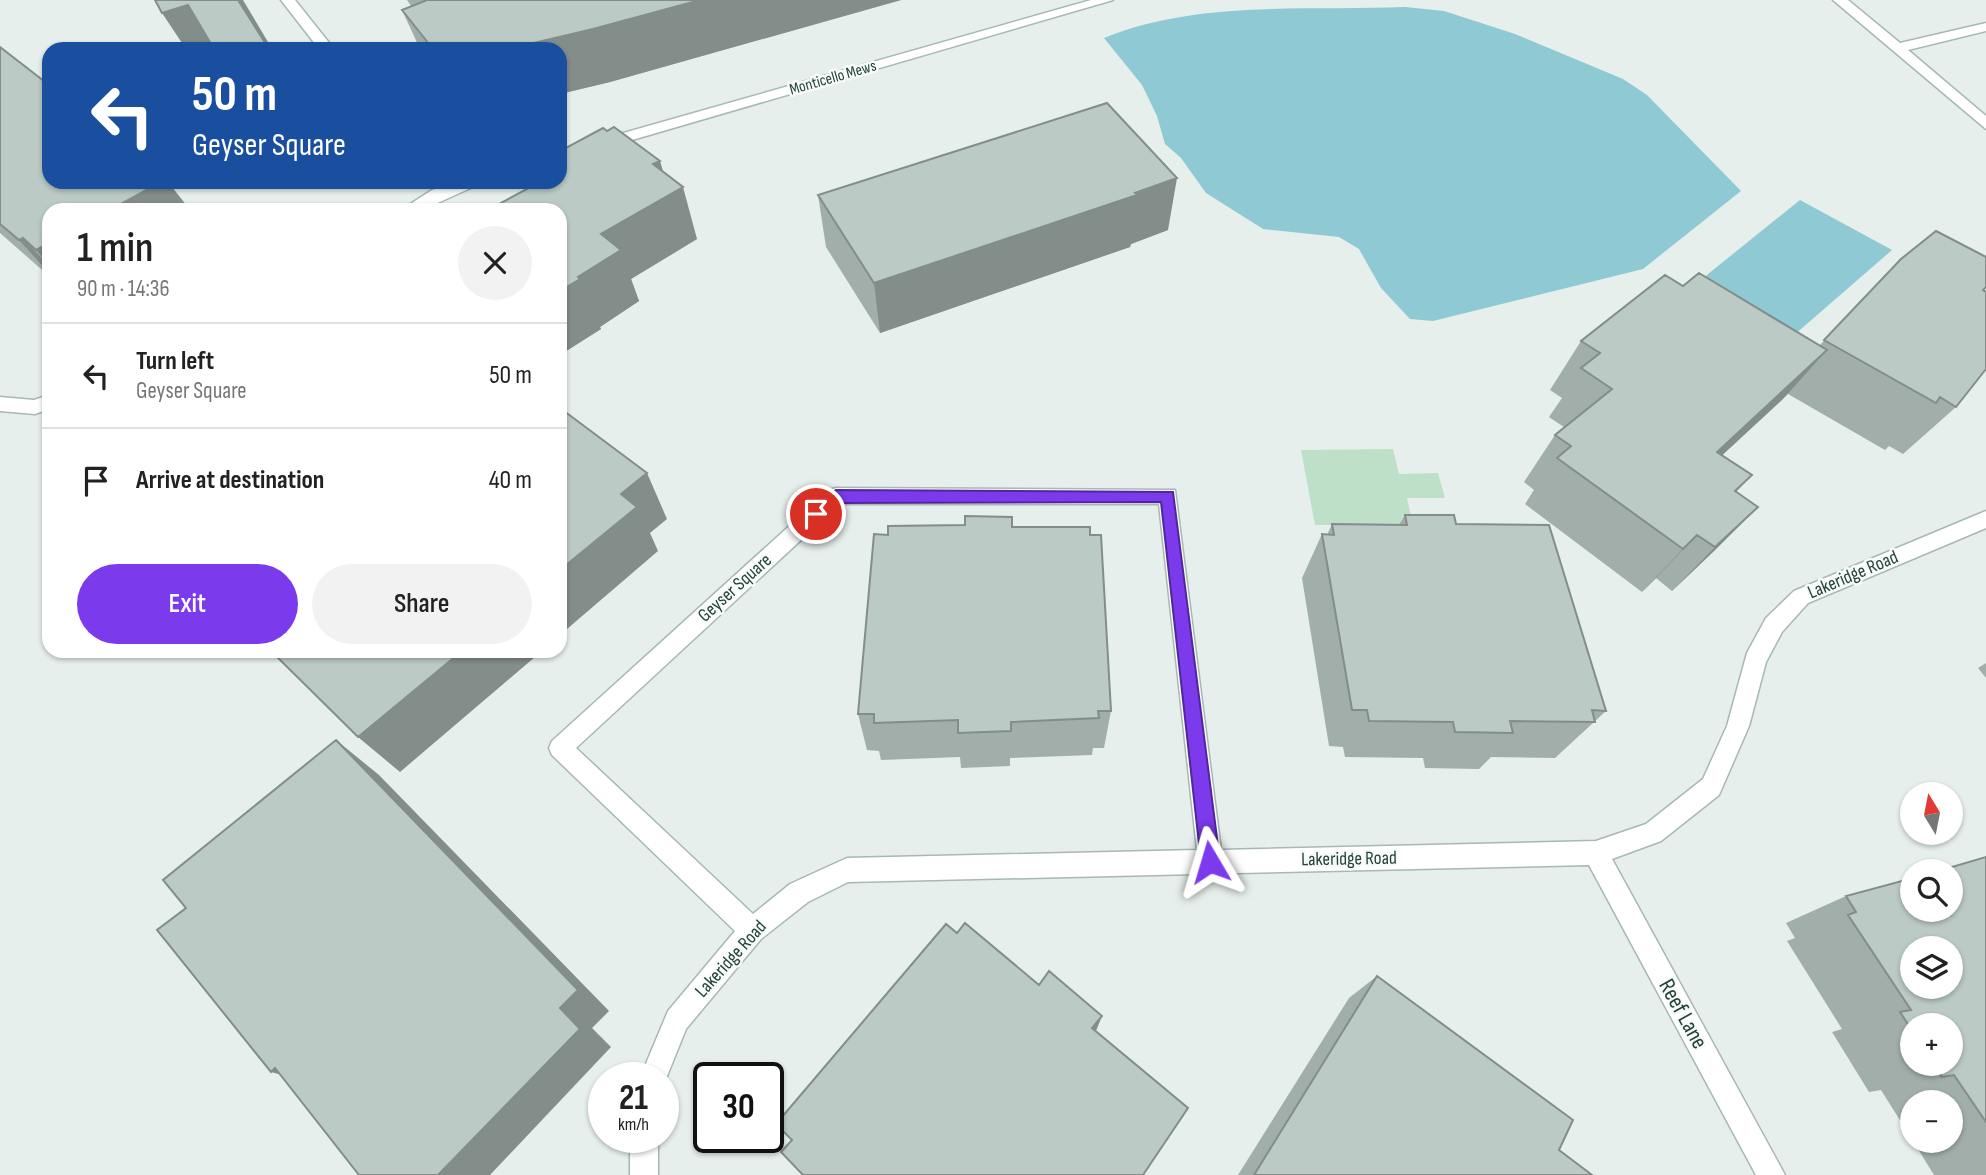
<!DOCTYPE html>
<html lang="en">
<head>
<meta charset="utf-8">
<style>
  body { margin:0; font-family:"Sofia Sans Condensed",sans-serif; background:#f2f2f2; color:#222; height:100vh; display:flex; flex-direction:column; font-size:26px; white-space:nowrap }
  * { box-sizing:border-box; margin:0 }
  p { font-size:23px; color:#767676 }
  .icon { flex:none; width:38px; height:38px; fill:none; stroke:currentColor; stroke-width:2; stroke-linecap:round; stroke-linejoin:round }
  .map { position:relative; flex:1; overflow:hidden }
  .side { position:absolute; left:42px; top:203px; width:525px; height:455px; display:flex; flex-direction:column; background:#fff; border-radius:21px; box-shadow:0 2px 5px #0004 }
  .side>* { flex:none }
  .guide { position:absolute; left:42px; top:42px; width:525px; height:147px; border-radius:21px; box-shadow:0 2px 5px #0004; background:#1a4fa0; color:#fff; overflow:hidden }
  .needle { width:46px; rotate:350deg }
  .controls { position:absolute; left:1900px; top:782px; display:grid; gap:14px }
  .controls a { display:grid; place-items:center; width:63px; height:63px; border-radius:50%; background:#fff; box-shadow:0 2px 5px #0004; font-size:35px }
  .speed { position:absolute; left:588px; top:1062px; display:flex; gap:14px; font-size:35px; font-weight:700; text-align:center }
  .speed>* { display:grid; place-content:center; width:91px; height:91px; border-radius:50%; background:#fff; box-shadow:0 2px 5px #0004; line-height:1 }
  .speed small { font-size:18px; font-weight:400 }
  .speed .limit { border:4px solid #111; border-radius:10px; background:#fff; color:#111 }
  .pin { position:absolute; display:grid; place-items:center; width:60px; height:60px; color:#fff; margin:-30px; border:4px solid #fff; border-radius:50%; box-shadow:0 2px 7px #0007 }
  .me { position:absolute; width:77px; margin:-38px; rotate:353deg; stroke-linejoin:round; filter:drop-shadow(0 0 5px #0008) }
  .turn { display:flex; align-items:center; gap:24px; height:147px; padding:0 35px; font-size:32px }
  .turn .icon { width:91px; height:91px; stroke-width:2.5 }
  .turn b { display:block; font-size:49px; line-height:60px }
  .round { display:grid; place-items:center; flex:none; width:74px; height:74px; border-radius:37px; background:#f2f2f2 }
  .head { display:flex; align-items:center; justify-content:space-between; height:119px; padding:0 35px }
  h1 { font-size:42px; font-weight:600; line-height:52px }
  .action { display:flex; gap:14px; margin-top:auto; padding:14px 35px }
  .action a { flex:1; height:80px; border-radius:42px; background:#7c3aed; color:#fff; font-size:28px; font-weight:600; line-height:80px; text-align:center }
  .action a+a { background:#f2f2f2; color:#222 }
  ul { padding:0; list-style:none }
  li { display:flex; align-items:center; gap:21px; height:105px; padding:0 35px; border-top:2px solid #e0e0e0 }
  li div { flex:1 }
  li b { display:block; font-size:26px }
  li em { font-style:normal }
  .map>svg:first-child { display:block }
  .green { fill:#bfe0c8 }
  .water { fill:#8ec9d4 }
  .lines { fill:none; stroke-linecap:round; stroke-linejoin:round }
  .minor-casing { stroke:#a8b8b2; stroke-width:3 }
  .minor { fill:#fff; fill-rule:evenodd }
  .wall { fill:#a1aea9; fill-rule:evenodd }
  .shaded-wall { fill:#838d89 }
  .building { fill:#bbcac4; stroke:#838d89; stroke-width:2; fill-rule:evenodd }
  .route { fill:#7c3aed; stroke:#51269a; stroke-width:2 }
  .labels { text-anchor:middle; dominant-baseline:central; stroke-width:5; stroke-linejoin:round; paint-order:stroke }
  .far-street-label { font-size:16px; fill:#24423a; stroke:#f7fbf9 }
  .street-label { font-size:19px; fill:#24423a; stroke:#f7fbf9 }
  .near-street-label { font-size:23px; fill:#24423a; stroke:#f7fbf9 }
</style>
</head>
<body>
<div class="map">
<svg width="1986" height="1175" viewBox="0 0 1986 1175">
  <rect width="100%" height="100%" fill="#e6efeb"/>
  <path class="green" d="M 1393,449 L 1399,474 L 1438,473 L 1445,498 L 1407,498 L 1413,525 L 1315,525 L 1301,450 Z"/>
  <path class="water" d="M 1405,7 L 1444,11 L 1515,34 L 1623,79 L 1647,95 L 1741,191 L 1643,269 L 1433,321 L 1410,319 L 1381,288 L 1359,249 L 1339,237 L 1263,229 L 1206,193 L 1181,158 L 1165,144 L 1157,116 L 1142,85 L 1104,38 C 1196,0 1308,11 1405,7 Z
    M 1800,200 L 1892,250 L 1770,356 L 1677,299 Z"/>
  <g class="lines">
    <defs>
      <path id="minor" d="M 281,0 L 295,0 L 334,49 L 319,49 Z
        M 1091,0 L 1113,0 L 560,161 L 560,151 Z
        M 1833,0 L 1848,0 L 1900,43 L 1986,23 L 1986,31 L 1908,50 L 1986,116 L 1986,129 Z
        M 458,182 L 484,182 L 422,210 L 401,210 L 432,190 Z
        M 49,395 L 49,409 L 35,414 L 0,411 L 0,397 L 34,400 Z
        M 836,488 L 1175,490 L 1221,850 L 1596,841 L 1646,824 L 1703,779 L 1727,726 L 1747,653 L 1766,618 L 1794,591 L 1986,511 L 1986,528 L 1808,603 L 1782,632 L 1766,662 L 1749,726 L 1719,795 L 1661,841 L 1612,859 L 1785,1175 L 1756,1175 L 1589,865 L 848,882 L 808,902 L 761,939 L 686,1029 L 663,1086 L 663,1078 L 640,1078 L 668,1011 L 735,931 L 552,755 L 549,748 L 552,741 L 829,490 ZM 840,504 L 1159,504 L 1197,850 L 847,858 L 790,884 L 753,914 L 576,748 Z
        M 630,1138 L 658,1138 L 658,1175 L 630,1175 Z"/>
    </defs>
    <use href="#minor" class="minor-casing"/>
    <use href="#minor" class="minor"/>
  </g>
  <path class="wall" d="M 407,0 L 901,0 L 610,82 L 560,94 L 560,49 L 420,49 L 402,10 L 411,6 Z
    M 0,47 L 168,182 L 190,210 L 49,210 L 49,276 L 0,233 Z
    M 664,172 L 697,239 L 631,279 L 639,301 L 600,327 L 601,329 L 560,355 L 560,210 L 530,187 L 528,182 L 560,182 Z
    M 818,195 L 1168,230 L 1131,244 L 1130,247 L 880,333 L 826,247 Z
    M 1901,259 L 1983,290 L 1956,407 L 1903,454 L 1889,446 L 1885,450 L 1788,394 L 1722,455 L 1752,475 L 1736,492 L 1758,507 L 1714,551 L 1672,591 L 1656,578 L 1642,592 L 1525,504 L 1534,490 L 1524,482 L 1555,435 L 1564,427 L 1549,417 L 1562,398 L 1550,390 L 1581,341 L 1683,286 L 1820,345 Z
    M 1405,515 L 1456,524 L 1606,711 L 1555,758 L 1491,757 L 1479,769 L 1425,768 L 1423,758 L 1345,757 L 1343,747 L 1329,746 L 1302,578 L 1322,534 L 1327,535 L 1332,524 L 1399,525 Z
    M 965,525 L 1012,527 L 1111,711 L 1104,748 L 1093,748 L 1092,755 L 1010,758 L 1010,766 L 961,768 L 960,757 L 881,760 L 879,751 L 867,750 L 858,714 L 888,535 Z
    M 1986,663 L 1986,678 L 1978,668 Z
    M 1986,857 L 1986,1175 L 1934,1175 L 1913,1141 L 1951,1141 L 1951,1102 L 1913,1102 L 1913,1141 L 1881,1090 L 1869,1092 L 1832,1032 L 1842,1029 L 1787,941 L 1795,938 L 1786,923 L 1846,896 ZM 1913,1026 L 1951,1064 L 1913,1064 Z
    M 1377,976 L 1559,1150 L 1592,1175 L 1238,1175 L 1349,998 Z"/>
  <path class="shaded-wall" d="M 238,0 L 243,0 L 268,42 L 264,43 Z
    M 700,0 L 901,0 L 610,82 L 560,94 L 560,49 L 508,49 Z
    M 188,5 L 215,49 L 186,49 L 162,13 Z
    M 660,161 L 670,194 L 683,187 L 697,239 L 631,279 L 639,301 L 600,327 L 601,329 L 560,355 L 560,291 L 578,277 L 601,234 L 653,164 Z
    M 1177,178 L 1168,230 L 1131,244 L 1130,247 L 880,333 L 874,283 Z
    M 161,182 L 168,182 L 190,210 L 110,210 Z
    M 23,238 L 49,266 L 49,273 L 19,240 Z
    M 49,243 L 49,264 L 36,250 Z
    M 1827,350 L 1783,399 L 1676,498 L 1717,452 Z
    M 647,473 L 667,519 L 650,533 L 658,551 L 560,635 L 560,570 L 621,494 Z
    M 1758,507 L 1714,551 L 1672,591 L 1715,547 Z
    M 1697,535 L 1656,578 L 1642,592 L 1683,549 Z
    M 462,651 L 542,651 L 400,772 L 358,737 Z
    M 336,740 L 379,775 L 609,1011 L 592,1028 L 611,1047 L 490,1175 L 438,1175 L 560,1008 Z
    M 1102,1016 L 1094,1036 L 1092,1028 Z
    M 275,1068 L 326,1087 L 271,1072 Z"/>
  <path class="building" d="M 155,0 L 238,0 L 269,49 L 214,49 L 188,5 L 162,13 Z
    M 424,0 L 700,0 L 593,29 L 508,49 L 433,49 L 402,10 L 425,1 Z
    M 0,47 L 49,85 L 49,182 L 161,182 L 110,210 L 49,210 L 49,243 L 36,250 L 23,238 L 19,240 L 0,224 Z
    M 1107,103 L 1177,178 L 1135,193 L 1137,195 L 874,283 L 818,195 Z
    M 614,127 L 660,161 L 653,164 L 683,187 L 601,234 L 621,250 L 578,277 L 580,279 L 560,291 L 560,210 L 488,210 L 538,183 L 537,182 L 560,182 L 560,151 L 603,128 L 607,131 Z
    M 1936,231 L 1986,257 L 1986,287 L 1983,290 L 1986,292 L 1986,369 L 1956,407 L 1940,397 L 1936,403 L 1824,340 L 1901,259 Z
    M 1699,273 L 1827,350 L 1717,452 L 1752,475 L 1735,491 L 1758,507 L 1715,547 L 1697,535 L 1683,549 L 1557,458 L 1571,446 L 1555,435 L 1612,389 L 1581,368 L 1600,353 L 1581,341 L 1665,275 L 1683,286 Z
    M 564,411 L 647,473 L 621,494 L 637,507 L 560,570 L 560,414 Z
    M 1405,515 L 1454,515 L 1456,524 L 1549,525 L 1606,711 L 1592,710 L 1595,722 L 1510,721 L 1513,733 L 1455,732 L 1453,722 L 1369,721 L 1367,710 L 1352,710 L 1322,534 L 1334,535 L 1332,524 L 1407,525 Z
    M 965,516 L 1012,517 L 1012,527 L 1090,527 L 1090,535 L 1101,535 L 1111,711 L 1098,711 L 1099,718 L 1011,722 L 1011,731 L 958,733 L 958,720 L 874,723 L 874,714 L 858,714 L 874,534 L 888,535 L 888,526 L 965,525 Z
    M 271,651 L 462,651 L 358,737 Z
    M 336,740 L 578,990 L 560,1008 L 580,1029 L 438,1175 L 359,1175 L 275,1068 L 271,1072 L 157,930 L 186,908 L 163,880 Z
    M 1986,857 L 1986,1122 L 1954,1075 L 1942,1077 L 1933,1064 L 1951,1064 L 1951,1026 L 1913,1026 L 1913,1032 L 1900,1012 L 1911,1010 L 1848,915 L 1856,912 L 1846,896 L 1913,878 L 1913,910 L 1951,910 L 1951,872 L 1935,872 ZM 1913,948 L 1951,948 L 1951,987 L 1913,987 Z
    M 965,923 L 1039,985 L 1049,971 L 1102,1016 L 1092,1028 L 1188,1108 L 1143,1175 L 803,1175 L 781,1152 L 792,1140 L 776,1124 L 946,924 L 957,933 Z
    M 1377,976 L 1573,1120 L 1559,1150 L 1592,1175 L 1254,1175 Z"/>
  <path class="route" d="M 836,490 L 1173,492 L 1220,862 L 1217,868 L 1210,871 L 1204,868 L 1201,862 L 1161,502 L 839,503 L 821,519 L 811,519 L 811,510 Z"/>
  <g class="labels">
    <g class="far-street-label">
      <text transform="translate(833 78) rotate(-16)">Monticello Mews</text>
    </g>
    <g class="street-label">
      <text transform="translate(1853 575) rotate(-23)">Lakeridge Road</text>
      <text transform="translate(735 588) rotate(-42)">Geyser Square</text>
      <text transform="translate(1349 859) rotate(-1)">Lakeridge Road</text>
      <text transform="translate(731 959) rotate(-48)">Lakeridge Road</text>
    </g>
    <g class="near-street-label">
      <text transform="translate(1683 1014) rotate(61)">Reef Lane</text>
    </g>
  </g>
</svg>
<div class="controls">
<a><svg class="needle" viewBox="-14 -14 28 28"><path d="M0-13l5 13h-10z" fill="#e53935"/><path d="M0 13l5-13h-10z" fill="#767676"/></svg></a>
<a><svg class="icon" aria-label="search" viewBox="0 0 24 24"><circle cx="10" cy="10" r="6"/><path d="M15 15l6 6"/></svg></a>
<a><svg class="icon" aria-label="layers" viewBox="0 0 24 24"><path d="M12 4l9 5-9 5-9-5zM3 14l9 5 9-5"/></svg></a>
<a>+</a>
<a>−</a>
</div>
<div class="speed"><div>21<small>km/h</small></div><div class="limit">30</div></div>
<div class="pin" style="left:816px;top:514px;background:#d93025"><svg class="icon" aria-label="arrive" viewBox="0 0 24 24"><path d="M6 21V4h12l-3 4 3 4H6"/></svg></div>
<svg class="me" style="left:1210px;top:862px" viewBox="-20 -20 40 40"><path d="M0-17L14 15 0 8-14 15z" fill="#7c3aed" stroke="#fff" stroke-width="4"/></svg>
<div class="guide">
<div class="turn"><svg class="icon" aria-label="left" viewBox="0 0 24 24"><path d="M17 20v-9H6M10 6l-5 5 5 5"/></svg><div><b>50 m</b>Geyser Square</div></div>
</div>
<section class="side">
<div class="head"><div><h1>1 min</h1><p>90 m · 14:36</p></div><a class="round"><svg class="icon" aria-label="close" viewBox="0 0 24 24"><path d="M6 6l12 12M18 6L6 18"/></svg></a></div>
<ul>
<li><svg class="icon" aria-label="left" viewBox="0 0 24 24"><path d="M17 20v-9H6M10 6l-5 5 5 5"/></svg><div><b>Turn left</b><p>Geyser Square</p></div><em>50 m</em></li>
<li><svg class="icon" aria-label="arrive" viewBox="0 0 24 24"><path d="M6 21V4h12l-3 4 3 4H6"/></svg><div><b>Arrive at destination</b></div><em>40 m</em></li>
</ul>
<div class="action"><a>Exit</a><a>Share</a></div>
</section>
</div>
</body>
</html>
